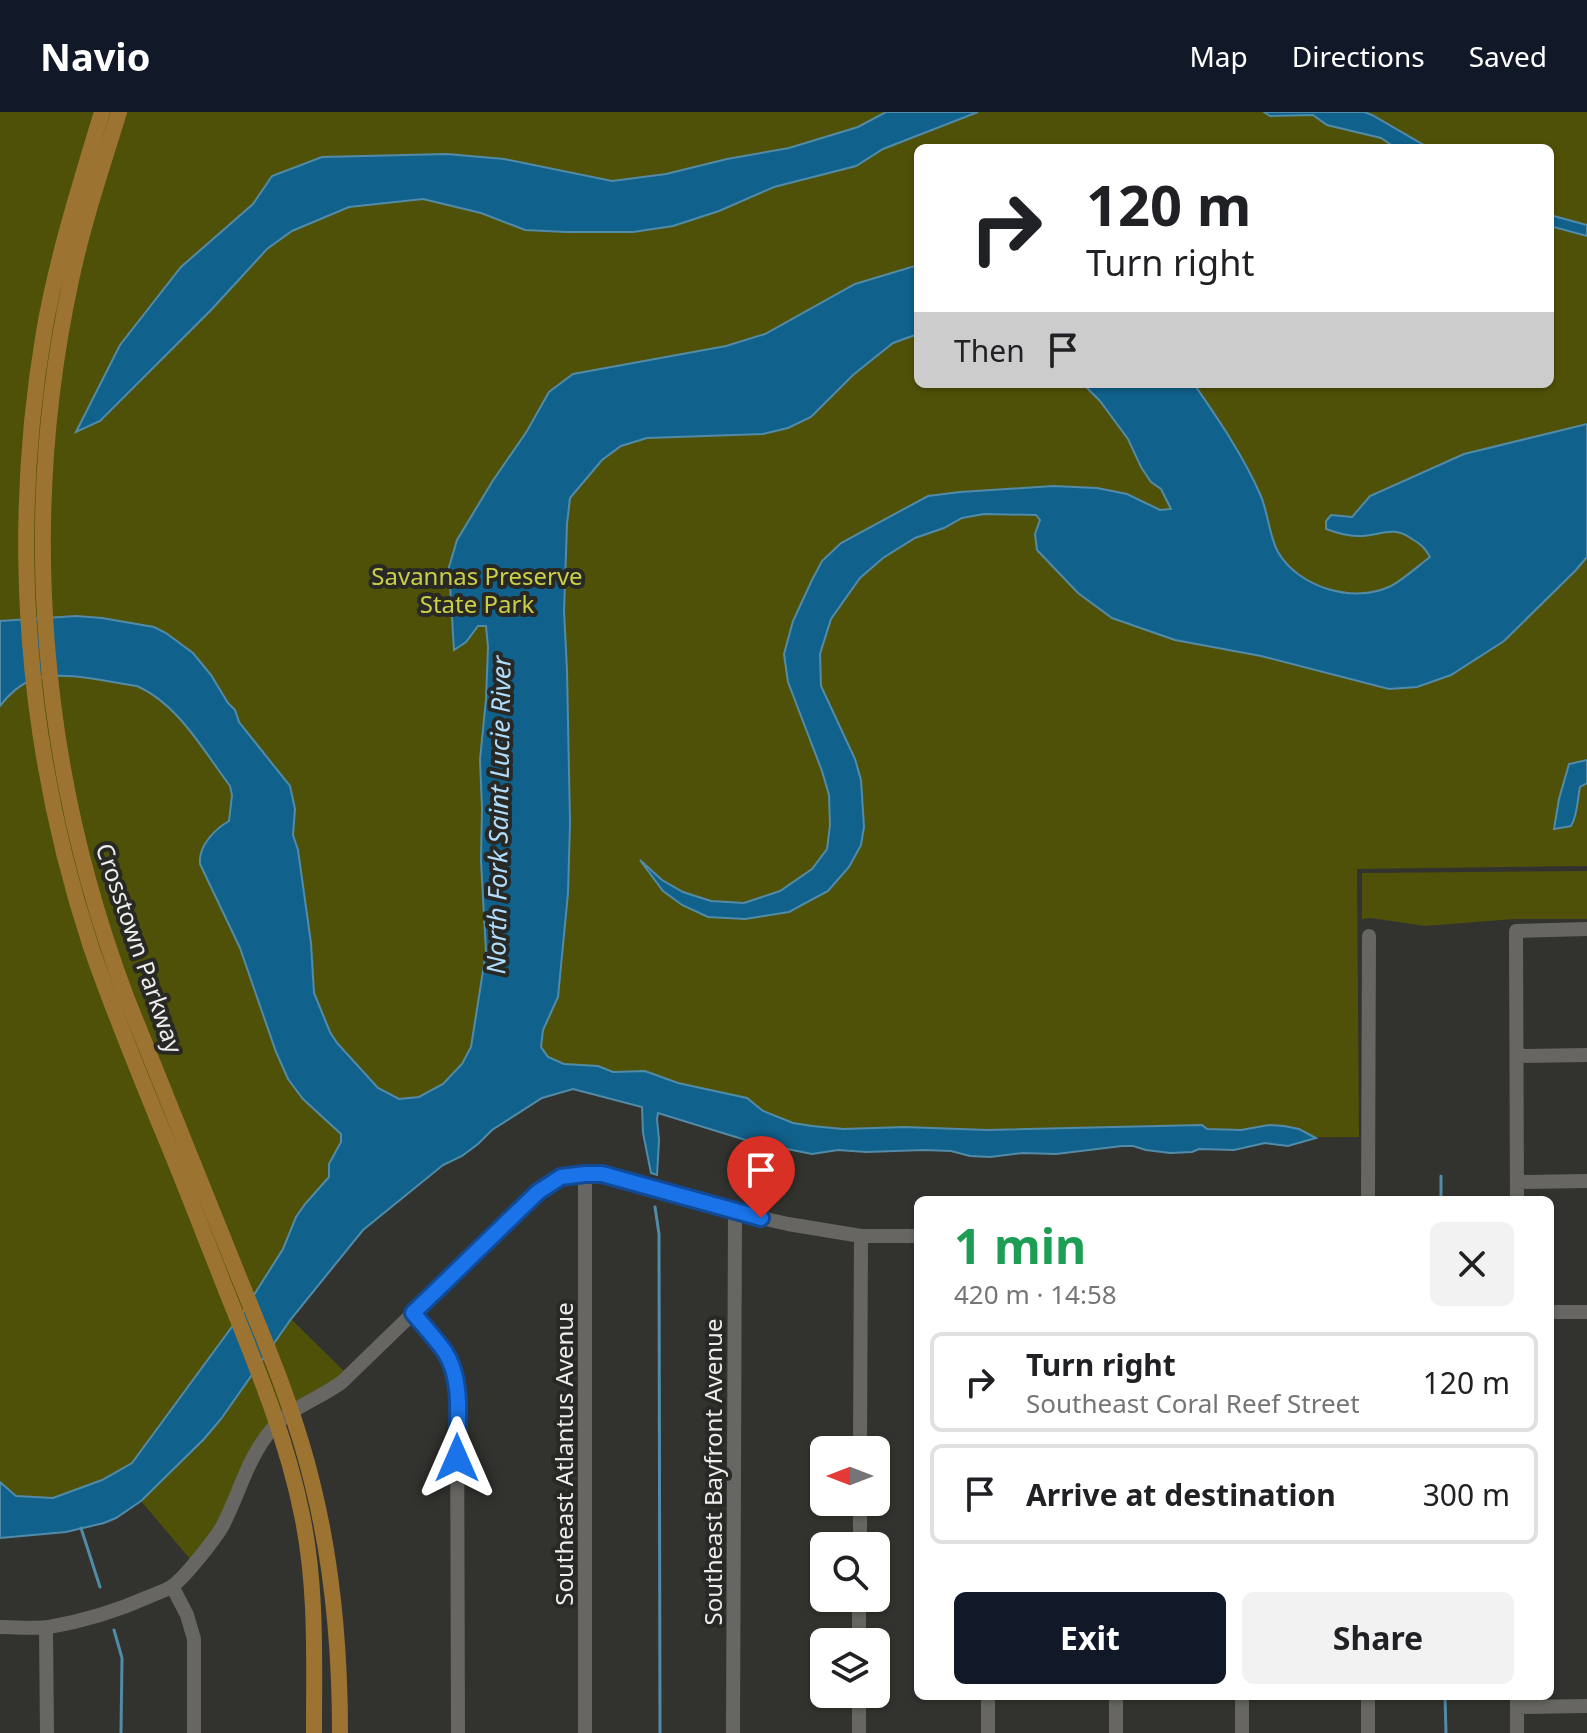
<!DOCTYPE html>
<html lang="en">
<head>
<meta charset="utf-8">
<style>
  body { margin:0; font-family:"Noto Sans",sans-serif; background:#f2f2f2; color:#202124; height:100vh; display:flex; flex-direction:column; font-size:30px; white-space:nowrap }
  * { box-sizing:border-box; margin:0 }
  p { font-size:26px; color:#757577 }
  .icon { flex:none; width:44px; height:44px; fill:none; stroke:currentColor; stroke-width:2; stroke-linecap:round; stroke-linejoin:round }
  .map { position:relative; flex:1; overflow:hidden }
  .panel { position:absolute; left:914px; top:1084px; width:640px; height:504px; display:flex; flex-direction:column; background:#fff; border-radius:12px; box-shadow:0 2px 6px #0004 }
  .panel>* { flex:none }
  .top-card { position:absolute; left:914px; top:32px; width:640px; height:244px; border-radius:12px; box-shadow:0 2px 6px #0004; background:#fff; color:#202124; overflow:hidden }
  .needle { width:52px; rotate:270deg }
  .buttons { position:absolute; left:810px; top:1324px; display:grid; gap:16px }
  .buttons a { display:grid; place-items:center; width:80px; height:80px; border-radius:12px; background:#fff; box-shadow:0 2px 6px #0004; font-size:40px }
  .pin { position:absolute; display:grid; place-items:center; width:68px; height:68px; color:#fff; margin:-82px -34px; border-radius:50% 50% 50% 0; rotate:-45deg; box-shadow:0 0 8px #0007 }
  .pin .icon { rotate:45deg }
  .me { position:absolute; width:88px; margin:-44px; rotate:0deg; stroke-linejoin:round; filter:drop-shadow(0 0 6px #0008) }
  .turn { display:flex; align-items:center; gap:28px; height:168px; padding:0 40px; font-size:36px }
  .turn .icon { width:104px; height:104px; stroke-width:2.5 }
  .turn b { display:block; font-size:56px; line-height:68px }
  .then { display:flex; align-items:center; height:76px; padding:0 40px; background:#0003; gap:16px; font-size:30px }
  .round { display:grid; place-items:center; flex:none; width:84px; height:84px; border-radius:12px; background:#f2f2f2 }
  .headline { display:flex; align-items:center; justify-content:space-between; height:136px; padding:0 40px }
  h1 { font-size:48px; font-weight:700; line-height:60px; color:#1e9e55 }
  .primary-button { display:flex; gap:16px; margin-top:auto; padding:16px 40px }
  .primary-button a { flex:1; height:92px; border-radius:12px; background:#111827; color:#fff; font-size:32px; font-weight:700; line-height:92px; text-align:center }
  .primary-button a+a { background:#f2f2f2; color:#202124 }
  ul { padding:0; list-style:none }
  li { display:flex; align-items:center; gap:24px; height:100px; margin:0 16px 12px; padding:0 24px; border:4px solid #e0e0e0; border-radius:12px }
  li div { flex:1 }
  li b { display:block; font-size:30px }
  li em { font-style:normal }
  header { display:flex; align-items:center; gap:48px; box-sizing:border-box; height:112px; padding:0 40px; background:#111827; color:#fff }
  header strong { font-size:38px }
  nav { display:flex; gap:44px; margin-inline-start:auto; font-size:28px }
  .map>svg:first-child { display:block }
  .green { fill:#505108; fill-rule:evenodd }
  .water { fill:#10618c; stroke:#528ba8; stroke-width:2 }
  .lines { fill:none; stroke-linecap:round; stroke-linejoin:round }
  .stream { stroke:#528ba8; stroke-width:3 }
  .minor { stroke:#676663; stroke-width:14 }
  .major { stroke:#9c7331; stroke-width:16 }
  .route-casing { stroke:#114b97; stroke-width:20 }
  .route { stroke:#1a73e8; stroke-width:14 }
  .labels { text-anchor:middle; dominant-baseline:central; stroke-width:8; stroke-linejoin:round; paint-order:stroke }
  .park-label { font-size:24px; fill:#cbce47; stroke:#282825 }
  .street-label { font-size:24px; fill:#ededeb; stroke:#282825 }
  .water-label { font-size:26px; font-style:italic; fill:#b0dcfa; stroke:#282825 }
</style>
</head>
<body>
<header>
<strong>Navio</strong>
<nav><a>Map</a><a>Directions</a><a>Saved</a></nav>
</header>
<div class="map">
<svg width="1587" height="1621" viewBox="0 0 1587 1621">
  <rect width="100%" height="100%" fill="#32322f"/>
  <path class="green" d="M 0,0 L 1587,0 L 1587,754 L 1357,757 L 1359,1025 L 860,1029 L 521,951 L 102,1393 L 0,1401 ZM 918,36 L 1550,36 L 1550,272 L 918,272 Z
    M 1587,759 L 1587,807 L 1514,807 L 1425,814 L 1371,806 L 1362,807 L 1362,761 Z
    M 291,1207 L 346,1261 L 282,1305 L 223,1405 L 190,1447 L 141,1389 L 204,1327 L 221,1307 Z"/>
  <path class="water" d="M 886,0 L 978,0 L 883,37 L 856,54 L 774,75 L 719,99 L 673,114 L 633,120 L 566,120 L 525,118 L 481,101 L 423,87 L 349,95 L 292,119 L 267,137 L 212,197 L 100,309 L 76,320 L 120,233 L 181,155 L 253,92 L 272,64 L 322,45 L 447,42 L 504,47 L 612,69 L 666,62 L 727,47 L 789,36 L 858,15 Z
    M 1264,0 L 1364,0 L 1372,3 L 1429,36 L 1396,36 L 1381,26 L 1327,13 L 1313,3 L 1270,4 Z
    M 1550,103 L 1587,113 L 1587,124 L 1550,114 Z
    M 918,153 L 918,222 L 893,231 L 853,263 L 811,305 L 788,316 L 763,322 L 647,326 L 621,334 L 602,348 L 570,386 L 567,412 L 564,499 L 567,559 L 570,711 L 568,781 L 558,885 L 543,918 L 541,935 L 548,945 L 564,952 L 598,954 L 613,960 L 645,959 L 678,971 L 747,986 L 763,999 L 793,1011 L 812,1014 L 843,1017 L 905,1015 L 987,1018 L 1202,1013 L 1207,1017 L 1241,1018 L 1269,1013 L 1284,1014 L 1299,1017 L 1316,1026 L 1288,1034 L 1265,1031 L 1234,1038 L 1199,1037 L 1192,1040 L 1170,1041 L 1146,1038 L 1133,1034 L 1122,1034 L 1056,1042 L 1023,1041 L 990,1045 L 970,1044 L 951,1039 L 924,1038 L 866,1040 L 838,1038 L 812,1042 L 752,1030 L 658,1001 L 657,1007 L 659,1028 L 657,1063 L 651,1061 L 643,1021 L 642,995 L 573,977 L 542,986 L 492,1018 L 478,1032 L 462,1044 L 443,1053 L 363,1118 L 291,1207 L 221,1307 L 204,1327 L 141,1389 L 116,1406 L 104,1411 L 66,1420 L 0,1426 L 0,1370 L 16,1384 L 53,1386 L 102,1368 L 132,1351 L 245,1197 L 283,1137 L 296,1105 L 305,1092 L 329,1065 L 329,1052 L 341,1030 L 341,1022 L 303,987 L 288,967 L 276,940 L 240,836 L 200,752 C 198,734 215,717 229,709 L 232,683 L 230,674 C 203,638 178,592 137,574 C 107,570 64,558 35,567 C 21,571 8,583 0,594 L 0,509 L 76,504 L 102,506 L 154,515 L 166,521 L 193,541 L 211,563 L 228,591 L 235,598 L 239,610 L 290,674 L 295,697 L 293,723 L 298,738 L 311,831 L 314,881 L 330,920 L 337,931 L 378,976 L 399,987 L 419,985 L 443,972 L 462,952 L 471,935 L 486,840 L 481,749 L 482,696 L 480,648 L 486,587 L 488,535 L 486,514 L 478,514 L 466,530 L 454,538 L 449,455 L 457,428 L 492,370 L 527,319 L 549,280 L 573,262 L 726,234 L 765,222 L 855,172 Z
    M 1083,272 L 1194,272 C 1218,307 1243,343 1260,382 C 1268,399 1269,424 1278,440 C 1299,476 1354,492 1391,474 C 1404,467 1418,454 1430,445 C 1425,436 1421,432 1412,427 C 1392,412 1379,425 1357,424 C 1346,424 1337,421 1326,417 L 1326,409 L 1331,403 L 1352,405 L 1370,384 L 1464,342 L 1587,312 L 1587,445 L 1576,458 L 1504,529 L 1451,563 L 1417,575 L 1389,577 L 1261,544 L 1175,528 L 1112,506 L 1078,481 L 1037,438 L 1035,422 L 1040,408 L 1036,403 L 984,402 L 962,406 L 944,416 L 915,426 L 883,446 L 860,466 L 831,507 L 820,542 L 821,574 L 855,647 L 861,668 L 864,715 L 861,733 L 849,755 L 828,779 L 789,800 L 745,807 L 708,805 L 682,793 L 663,779 L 640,748 L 662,768 L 683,780 L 711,789 L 744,791 L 780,779 L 812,757 L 827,737 L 830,713 L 829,683 L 822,659 L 788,570 L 784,542 L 793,509 L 812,468 L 822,449 L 841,431 L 928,384 L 960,380 L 1053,374 L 1097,376 L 1127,382 L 1160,398 L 1171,397 L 1161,377 L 1151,370 L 1141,355 L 1128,327 L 1100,289 Z
    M 1587,648 L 1587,671 L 1580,675 C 1577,689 1578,702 1571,714 L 1554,717 L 1559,687 L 1569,652 Z"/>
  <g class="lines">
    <path class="stream" d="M 1441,1064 L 1441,1088
      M 655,1095 L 659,1122 L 660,1621
      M 81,1416 L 100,1475
      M 114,1518 L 122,1546 L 121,1621
      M 1445,1584 L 1446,1621"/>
    <path class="minor" d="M 1517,944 L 1587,943
      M 585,1062 L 585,1621
      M 1517,1070 L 1587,1069
      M 1368,1088 L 1369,824
      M 1517,1088 L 1516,819 L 1587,817
      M 1550,1200 L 1587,1200
      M 413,1201 L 446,1241 L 453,1256 L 457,1285 L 458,1621
      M 860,1338 L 861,1124
      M 860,1434 L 860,1390
      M 172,1474 L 187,1503 L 194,1527 L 194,1621
      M 0,1515 C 16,1515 33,1517 49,1515 C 83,1509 117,1499 148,1485 C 155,1482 164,1479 171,1475 C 183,1468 214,1428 222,1415 C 239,1383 247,1346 272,1317 C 291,1295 319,1287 342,1270 L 538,1080 L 561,1065 L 585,1062 L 602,1062 L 735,1100 L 788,1112 L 861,1124 L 918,1124
      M 46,1515 L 47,1621
      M 859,1530 L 859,1486
      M 988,1584 L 988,1621
      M 1116,1584 L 1116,1621
      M 1517,1595 L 1587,1594
      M 733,1621 L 735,1100
      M 859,1621 L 859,1582
      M 1242,1621 L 1242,1584
      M 1368,1621 L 1368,1584
      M 1517,1621 L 1517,1584"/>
    <path class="major" d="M 102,0 C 80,73 57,145 44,220 C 9,426 26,637 91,835 C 111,893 135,951 158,1008 C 183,1067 206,1128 230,1188 C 258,1258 287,1328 302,1403 C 317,1475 314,1548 314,1621
      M 119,0 C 102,56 83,111 71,168 C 19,408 40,658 127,887 C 164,979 201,1071 238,1163 C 266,1232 296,1301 313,1374 C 333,1455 340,1538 340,1621"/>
  </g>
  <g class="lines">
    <defs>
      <path id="route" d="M 457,1346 C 457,1313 464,1269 445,1240 C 436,1227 424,1214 413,1201 L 538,1080 L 561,1065 L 585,1062 L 602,1062 L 761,1106"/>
    </defs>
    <use href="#route" class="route-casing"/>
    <use href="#route" class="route"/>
  </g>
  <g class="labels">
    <g class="park-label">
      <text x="477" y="463">Savannas Preserve<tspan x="477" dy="28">State Park</tspan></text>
    </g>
    <g class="street-label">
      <text transform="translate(140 836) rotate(71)">Crosstown Parkway</text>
      <text transform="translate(563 1342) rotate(-90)">Southeast Atlantus Avenue</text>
      <text transform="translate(712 1360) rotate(-90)">Southeast Bayfront Avenue</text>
    </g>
    <g class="water-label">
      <text transform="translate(498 703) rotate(-89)">North Fork Saint Lucie River</text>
    </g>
  </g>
</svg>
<div class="buttons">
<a><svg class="needle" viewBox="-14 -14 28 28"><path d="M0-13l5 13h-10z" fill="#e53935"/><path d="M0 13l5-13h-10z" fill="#757577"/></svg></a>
<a><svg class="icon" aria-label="search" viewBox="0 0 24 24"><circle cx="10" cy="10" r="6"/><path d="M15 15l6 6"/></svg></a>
<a><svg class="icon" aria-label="layers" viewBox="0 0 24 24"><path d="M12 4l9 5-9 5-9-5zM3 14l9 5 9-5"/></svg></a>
</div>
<div class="pin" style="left:761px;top:1106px;background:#d93025"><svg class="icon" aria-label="arrive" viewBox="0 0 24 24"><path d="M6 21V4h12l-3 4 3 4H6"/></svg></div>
<svg class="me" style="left:457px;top:1346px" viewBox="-20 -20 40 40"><path d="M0-17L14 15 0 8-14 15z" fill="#1a73e8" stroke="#fff" stroke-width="4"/></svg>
<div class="top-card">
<div class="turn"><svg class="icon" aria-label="right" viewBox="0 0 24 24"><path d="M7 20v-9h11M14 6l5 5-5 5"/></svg><div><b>120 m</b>Turn right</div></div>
<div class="then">Then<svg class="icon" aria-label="arrive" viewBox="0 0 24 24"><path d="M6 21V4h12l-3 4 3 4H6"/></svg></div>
</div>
<section class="panel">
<div class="headline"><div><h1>1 min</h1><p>420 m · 14:58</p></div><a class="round"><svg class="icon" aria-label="close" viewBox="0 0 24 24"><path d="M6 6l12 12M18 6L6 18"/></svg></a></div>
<ul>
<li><svg class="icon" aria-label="right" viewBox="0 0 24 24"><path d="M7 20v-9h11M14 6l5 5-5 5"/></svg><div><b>Turn right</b><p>Southeast Coral Reef Street</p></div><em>120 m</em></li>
<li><svg class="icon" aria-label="arrive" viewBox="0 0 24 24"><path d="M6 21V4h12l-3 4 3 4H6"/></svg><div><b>Arrive at destination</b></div><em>300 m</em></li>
</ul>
<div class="primary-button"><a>Exit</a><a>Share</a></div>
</section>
</div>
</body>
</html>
